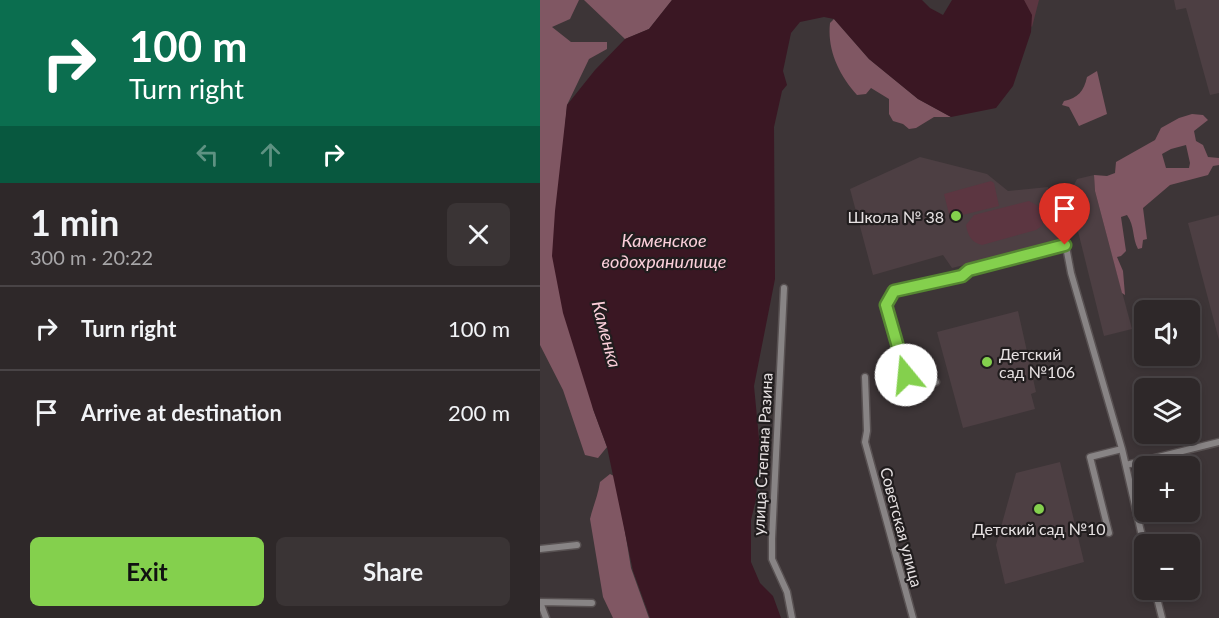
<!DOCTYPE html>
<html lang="en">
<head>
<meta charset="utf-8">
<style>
  body { margin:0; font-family:Lato,sans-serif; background:#3a3435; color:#f1f3f6; height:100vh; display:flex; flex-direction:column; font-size:22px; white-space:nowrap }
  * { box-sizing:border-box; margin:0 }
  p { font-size:20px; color:#a7a6a8 }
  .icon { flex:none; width:33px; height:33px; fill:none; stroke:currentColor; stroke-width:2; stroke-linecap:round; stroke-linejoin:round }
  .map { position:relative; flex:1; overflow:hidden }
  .panel { display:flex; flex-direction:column; background:#2e2829; width:540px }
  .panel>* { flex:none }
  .banner { background:#0b6e4f; color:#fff; overflow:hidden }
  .controls { position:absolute; left:594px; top:300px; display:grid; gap:12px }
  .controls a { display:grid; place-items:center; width:66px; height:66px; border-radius:9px; background:#2e2829; box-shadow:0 3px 9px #0003,0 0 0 2px #494446; font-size:30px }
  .pin { position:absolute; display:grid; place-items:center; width:51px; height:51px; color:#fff; margin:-62px -26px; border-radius:50% 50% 50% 0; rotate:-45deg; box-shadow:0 0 6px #0007 }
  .pin .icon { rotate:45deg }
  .me { position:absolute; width:66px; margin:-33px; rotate:343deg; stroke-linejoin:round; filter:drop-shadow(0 0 4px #0008) }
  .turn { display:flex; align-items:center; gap:21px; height:126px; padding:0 30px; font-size:27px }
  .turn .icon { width:78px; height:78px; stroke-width:2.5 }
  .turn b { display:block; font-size:42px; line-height:51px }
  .lanes { display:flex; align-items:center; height:57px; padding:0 30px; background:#0003; justify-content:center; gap:30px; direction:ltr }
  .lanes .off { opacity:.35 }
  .round { display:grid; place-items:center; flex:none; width:63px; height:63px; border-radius:9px; background:#3a3435 }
  .head { display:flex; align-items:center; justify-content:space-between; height:102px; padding:0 30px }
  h1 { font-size:36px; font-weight:700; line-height:45px }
  .button { display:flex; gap:12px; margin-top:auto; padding:12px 30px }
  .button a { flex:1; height:69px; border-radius:9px; background:#84d04d; color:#111; font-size:24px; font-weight:700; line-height:69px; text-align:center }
  .button a+a { background:#3a3435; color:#f1f3f6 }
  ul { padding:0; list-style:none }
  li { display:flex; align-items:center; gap:18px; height:84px; padding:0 30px; border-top:2px solid #494446 }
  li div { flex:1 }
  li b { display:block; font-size:22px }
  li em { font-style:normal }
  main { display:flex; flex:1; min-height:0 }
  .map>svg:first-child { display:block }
  .built { fill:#4d3f43 }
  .green { fill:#5c3641 }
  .forest { fill:#805763; fill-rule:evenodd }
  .water { fill:#3a1723 }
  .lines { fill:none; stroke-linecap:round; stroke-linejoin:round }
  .street-casing { stroke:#585152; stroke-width:9 }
  .street { stroke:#888485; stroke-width:6 }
  .route-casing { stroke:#568732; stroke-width:15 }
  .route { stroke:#84d04d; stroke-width:10 }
  .poi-dot { fill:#84d04d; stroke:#211d1e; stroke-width:2 }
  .labels { text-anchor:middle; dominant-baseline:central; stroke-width:4.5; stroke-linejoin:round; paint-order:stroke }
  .poi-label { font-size:16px; fill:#e6e1e2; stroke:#211d1e; text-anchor:end }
  .street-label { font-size:16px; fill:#e6e1e2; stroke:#211d1e }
  .water-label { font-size:18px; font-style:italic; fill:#fbcfda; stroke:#211d1e }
</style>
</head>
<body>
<main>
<section class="panel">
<div class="banner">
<div class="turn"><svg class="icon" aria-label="right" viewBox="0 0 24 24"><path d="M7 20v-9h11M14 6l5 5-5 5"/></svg><div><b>100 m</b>Turn right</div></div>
<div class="lanes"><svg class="icon off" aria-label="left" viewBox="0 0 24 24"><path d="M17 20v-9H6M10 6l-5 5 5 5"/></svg><svg class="icon off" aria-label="ahead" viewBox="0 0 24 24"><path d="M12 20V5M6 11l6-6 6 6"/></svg><svg class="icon" aria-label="right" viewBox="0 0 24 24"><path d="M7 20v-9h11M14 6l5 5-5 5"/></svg></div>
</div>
<div class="head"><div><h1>1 min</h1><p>300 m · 20:22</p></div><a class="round"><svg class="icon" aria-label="close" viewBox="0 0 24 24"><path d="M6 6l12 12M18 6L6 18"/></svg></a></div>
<ul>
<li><svg class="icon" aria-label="right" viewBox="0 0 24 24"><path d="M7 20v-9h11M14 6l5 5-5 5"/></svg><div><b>Turn right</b></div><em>100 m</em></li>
<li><svg class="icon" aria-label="arrive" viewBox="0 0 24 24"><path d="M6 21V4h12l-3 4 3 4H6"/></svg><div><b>Arrive at destination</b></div><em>200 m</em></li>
</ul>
<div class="button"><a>Exit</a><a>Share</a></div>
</section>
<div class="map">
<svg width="679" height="618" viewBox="0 0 679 618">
  <rect width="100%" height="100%" fill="#3d3537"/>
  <path class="built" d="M 634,0 L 679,0 L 679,93 L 670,95 L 646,8 L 636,10 Z
    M 380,157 L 447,174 L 468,191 L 508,187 L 522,241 L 412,268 L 403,255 L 333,275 L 310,189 Z
    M 554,175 L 555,191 L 592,329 L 564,336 L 529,195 L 537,179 Z
    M 679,215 L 679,340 L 648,223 Z
    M 478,311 L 496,392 L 491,394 L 495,409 L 423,428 L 397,332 Z
    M 520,462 L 544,562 L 465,584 L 456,545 L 476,473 Z"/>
  <path class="green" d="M 476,0 L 499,0 L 492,27 L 489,24 Z
    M 451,181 L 454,183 L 459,206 L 410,218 L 404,194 Z
    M 489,201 L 500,207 L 504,213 L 502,226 L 496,230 L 442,245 C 431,242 428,236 426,225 L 434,215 Z"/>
  <path class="forest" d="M 0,0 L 39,0 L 30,19 L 12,27 L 31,42 L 67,42 L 67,49 L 49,59 L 27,105 L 23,150 L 53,409 L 67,447 L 58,458 L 45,455 L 23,390 L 0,345 Z
    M 44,0 L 132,0 L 109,29 L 85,39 Z
    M 294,19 L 329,59 L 378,99 L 411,117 L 394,117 L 376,128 L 369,129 L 363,124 L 353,121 L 349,114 L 349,99 L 331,88 L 326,94 L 317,95 C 299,75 287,50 290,23 Z
    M 557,71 L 567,114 L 539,126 L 529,107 L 522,105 L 524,101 C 538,98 544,91 547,77 Z
    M 652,114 L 663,115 L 668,120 L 654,131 L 656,141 L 663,145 L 668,157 L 679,158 L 679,165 L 673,166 L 668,175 L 630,185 L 603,208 L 607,239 L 603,240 L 602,248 L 598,249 C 592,238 595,226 587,215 L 581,217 L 586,251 L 581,256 L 577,257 L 583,271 L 585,295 L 582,293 L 555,191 L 554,175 L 567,176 L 575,173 L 576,162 L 615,140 L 621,128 L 639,118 ZM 646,145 L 650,163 L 649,168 L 626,168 L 622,154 L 631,149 Z
    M 70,474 L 76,477 L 91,568 L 109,618 L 73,618 L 63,597 L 50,519 C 53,506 58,496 60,482 Z"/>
  <path class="water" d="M 132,0 L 382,0 L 390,8 L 403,15 L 412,0 L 484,0 L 492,15 L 491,32 L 473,86 L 456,108 L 411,117 L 378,99 L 329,59 L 294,19 L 284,17 L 260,22 L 251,33 L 243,71 L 247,85 L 242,91 L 234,127 L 235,279 L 214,386 L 220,449 L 216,499 L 211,520 L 211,562 L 220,583 L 233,596 L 241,618 L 110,618 L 93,571 L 67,447 L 53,409 L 23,313 L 12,256 L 15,211 L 27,105 L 55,70 L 85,39 L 109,29 Z"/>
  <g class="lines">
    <defs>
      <path id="street" d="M 524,236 L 531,273 L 582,449 L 604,545
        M 244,288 L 232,539 L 232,559 L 247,592 L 252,618
        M 325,377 L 327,431 L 325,442 L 373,618
        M 396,382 L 388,385 L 366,375 L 346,305 L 354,291 L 422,276 L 429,270 L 525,245
        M 586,465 L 679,442
        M 569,533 L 550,457 L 582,449
        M 0,549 L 37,545
        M 615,590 L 622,618
        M 6,618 L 0,602 L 52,603"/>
    </defs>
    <use href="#street" class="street-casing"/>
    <use href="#street" class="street"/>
  </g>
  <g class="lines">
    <defs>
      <path id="route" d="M 366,375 L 346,305 L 354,291 L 422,276 L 429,270 L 525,245"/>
    </defs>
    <use href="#route" class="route-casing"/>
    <use href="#route" class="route"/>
  </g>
  <g class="poi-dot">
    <circle cx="416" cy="216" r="6"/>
    <circle cx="447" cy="362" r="6"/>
    <circle cx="499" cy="509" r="6"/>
  </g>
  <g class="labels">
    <g class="poi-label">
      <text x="404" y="216">Школа № 38</text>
      <text x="459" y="353" text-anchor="start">Детский<tspan x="459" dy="18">сад №106</tspan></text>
      <text x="499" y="528" text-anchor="middle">Детский сад №10</text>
    </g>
    <g class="street-label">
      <text transform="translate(222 454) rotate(-87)">улица Степана Разина</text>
      <text transform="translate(362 527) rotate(75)">Советская улица</text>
    </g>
    <g class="water-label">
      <text x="124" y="240">Каменское<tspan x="124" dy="21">водохранилище</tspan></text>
      <text transform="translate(67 334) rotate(75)">Каменка</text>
    </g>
  </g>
</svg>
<div class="controls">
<a><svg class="icon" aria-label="sound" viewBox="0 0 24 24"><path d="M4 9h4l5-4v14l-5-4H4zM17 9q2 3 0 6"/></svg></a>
<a><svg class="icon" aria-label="layers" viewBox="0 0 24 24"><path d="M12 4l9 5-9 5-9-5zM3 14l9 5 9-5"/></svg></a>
<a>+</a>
<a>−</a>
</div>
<div class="pin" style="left:525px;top:245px;background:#d93025"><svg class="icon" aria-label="arrive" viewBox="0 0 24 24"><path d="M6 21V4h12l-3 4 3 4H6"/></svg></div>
<svg class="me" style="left:366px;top:375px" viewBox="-20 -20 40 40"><circle r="19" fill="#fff"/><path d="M0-13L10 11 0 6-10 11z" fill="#84d04d"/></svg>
</div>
</main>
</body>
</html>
